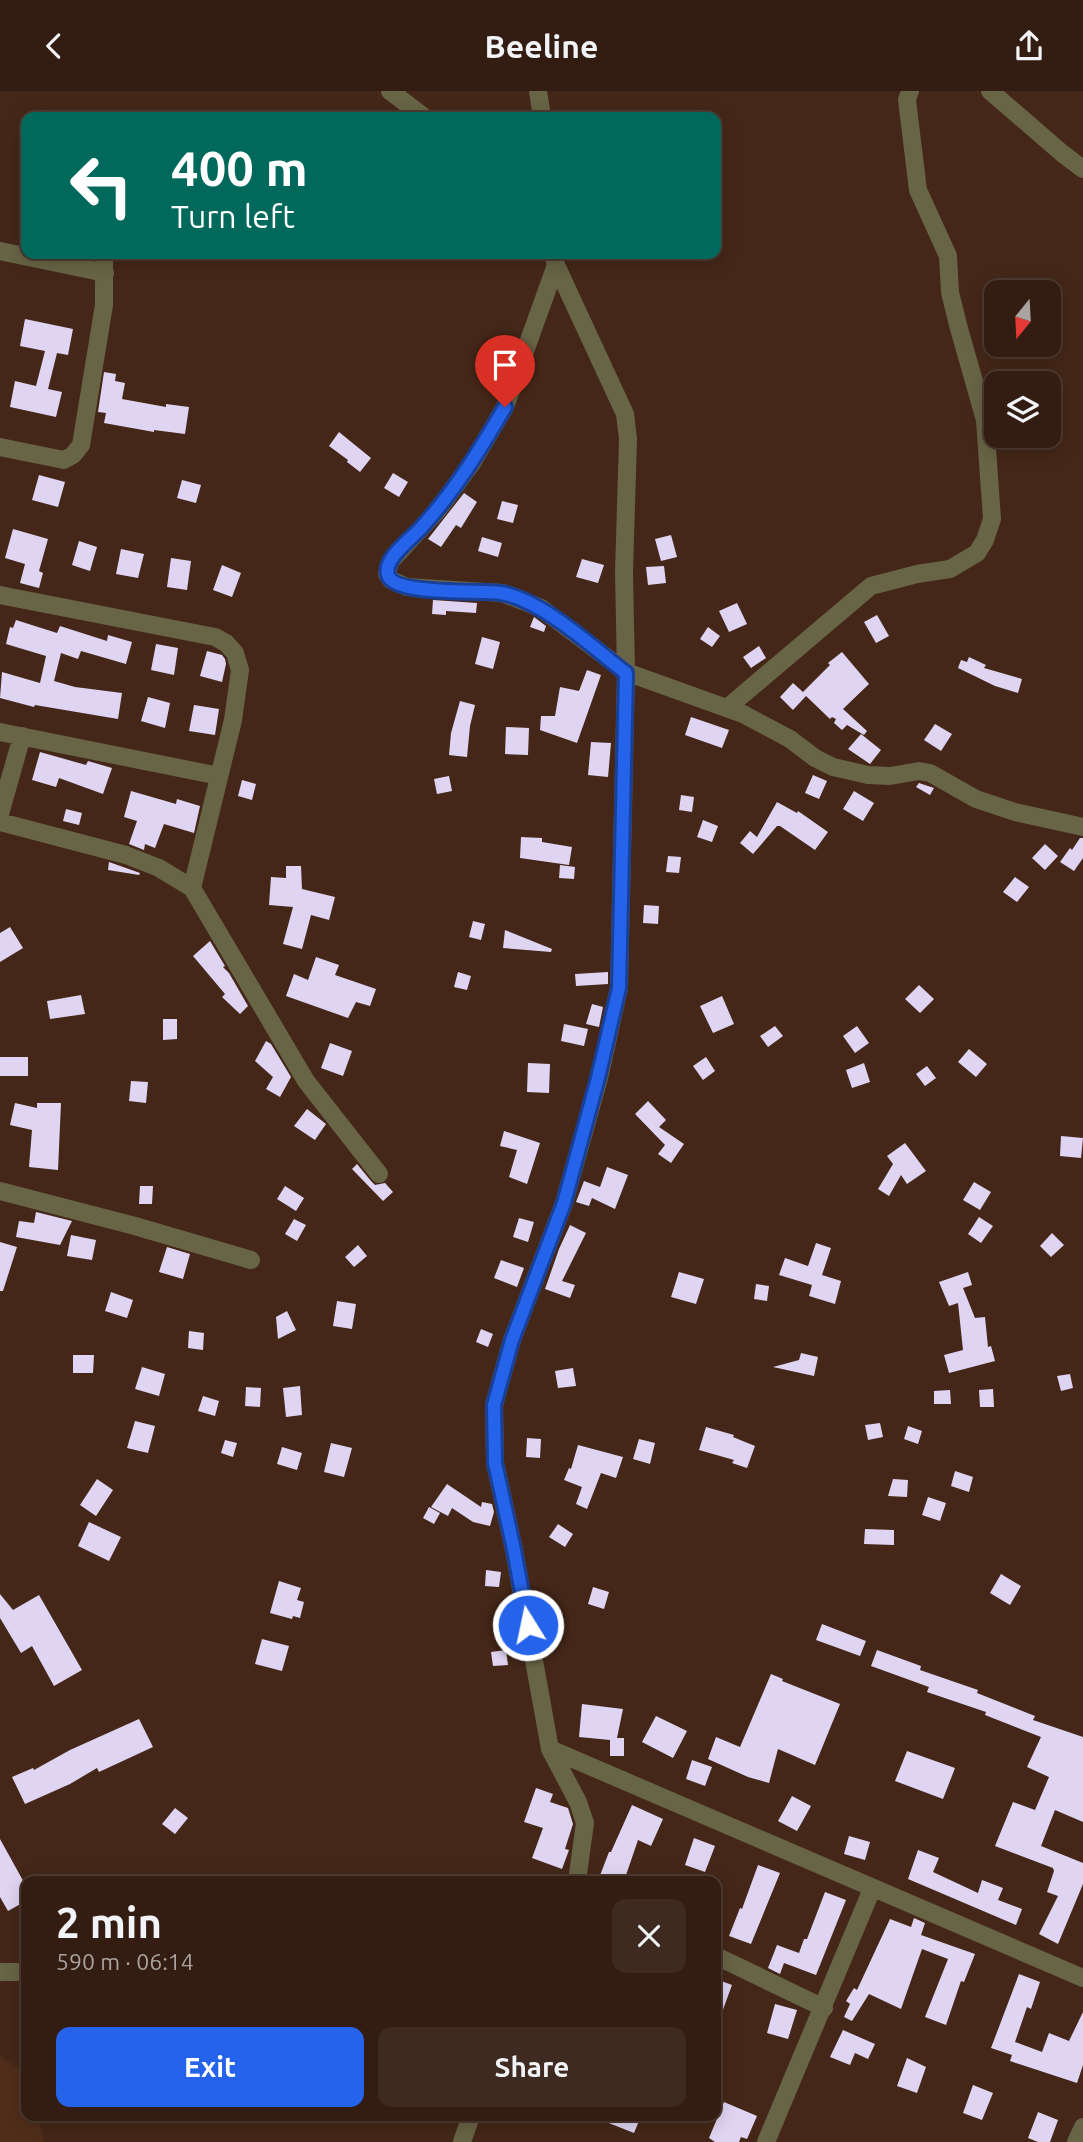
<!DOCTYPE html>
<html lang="en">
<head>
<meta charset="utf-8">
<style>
  body { margin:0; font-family:Ubuntu,sans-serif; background:#3e2a20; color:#f1f3f6; height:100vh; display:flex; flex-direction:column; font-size:26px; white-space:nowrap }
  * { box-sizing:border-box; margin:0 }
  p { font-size:23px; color:#a9a29f }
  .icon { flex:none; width:38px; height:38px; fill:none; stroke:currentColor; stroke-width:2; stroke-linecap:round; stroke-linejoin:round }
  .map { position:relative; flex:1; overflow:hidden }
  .drawer { position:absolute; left:21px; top:1785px; width:700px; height:245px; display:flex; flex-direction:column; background:#331d12; border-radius:14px; box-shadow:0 4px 18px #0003,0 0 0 2px #4e3b32 }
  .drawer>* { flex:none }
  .hud { position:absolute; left:21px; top:21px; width:700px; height:147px; border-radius:14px; box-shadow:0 4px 18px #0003,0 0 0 2px #4e3b32; background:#00695c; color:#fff; overflow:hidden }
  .needle { width:46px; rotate:198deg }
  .controls { position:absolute; left:984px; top:189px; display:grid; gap:14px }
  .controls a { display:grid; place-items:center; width:77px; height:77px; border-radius:14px; background:#331d12; box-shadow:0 4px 18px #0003,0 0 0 2px #4e3b32; font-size:35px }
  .pin { position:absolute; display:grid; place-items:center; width:60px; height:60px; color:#fff; margin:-72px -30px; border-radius:50% 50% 50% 0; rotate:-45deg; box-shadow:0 0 7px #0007 }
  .pin .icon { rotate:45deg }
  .me { position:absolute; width:77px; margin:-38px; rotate:350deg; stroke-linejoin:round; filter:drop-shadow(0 0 5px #0008) }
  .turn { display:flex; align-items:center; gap:24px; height:147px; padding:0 35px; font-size:32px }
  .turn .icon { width:91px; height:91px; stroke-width:2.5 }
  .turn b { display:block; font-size:49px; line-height:60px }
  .round { display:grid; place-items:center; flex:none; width:74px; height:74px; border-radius:14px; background:#3e2a20 }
  .headline { display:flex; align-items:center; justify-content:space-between; height:119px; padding:0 35px }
  h1 { font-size:42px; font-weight:600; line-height:52px }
  .action { display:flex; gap:14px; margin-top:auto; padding:14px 35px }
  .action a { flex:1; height:80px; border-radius:14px; background:#2563eb; color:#fff; font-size:28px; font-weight:600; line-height:80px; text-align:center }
  .action a+a { background:#3e2a20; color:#f1f3f6 }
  header { display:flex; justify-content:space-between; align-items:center; height:91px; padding:0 35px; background:#331d12; font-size:32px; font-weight:600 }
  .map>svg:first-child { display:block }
  .built { fill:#502d1a }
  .building { fill:#dfd5f3 }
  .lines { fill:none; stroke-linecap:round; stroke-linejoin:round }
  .minor { stroke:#686446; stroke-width:18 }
  .route-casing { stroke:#184099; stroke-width:18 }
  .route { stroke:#2563eb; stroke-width:12 }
</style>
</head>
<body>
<header><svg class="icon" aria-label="back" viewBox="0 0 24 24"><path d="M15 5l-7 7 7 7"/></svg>Beeline<svg class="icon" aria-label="share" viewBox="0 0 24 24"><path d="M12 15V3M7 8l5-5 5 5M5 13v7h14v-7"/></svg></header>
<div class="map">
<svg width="1083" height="2051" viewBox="0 0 1083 2051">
  <rect width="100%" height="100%" fill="#442718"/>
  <path class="built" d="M 0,1965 L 26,1982 L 26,2025 L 38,2025 L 44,2051 L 0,2051 Z"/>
  <path class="building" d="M 25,228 L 73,238 L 68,264 L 57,262 L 48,298 L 62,301 L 56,326 L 10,316 L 15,290 L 36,295 L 45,260 L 20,255 Z
    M 104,281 L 116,283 L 115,290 L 125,292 L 122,308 L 166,316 L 166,313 L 189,316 L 185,343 L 154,339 L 154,341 L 104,332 L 106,322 L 98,321 Z
    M 339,341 L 371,367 L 360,381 L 347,371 L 348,369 L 329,355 Z
    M 393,382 L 408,391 L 399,406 L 384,397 Z
    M 39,384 L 65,391 L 58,416 L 32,409 Z
    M 182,389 L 201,394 L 196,412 L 177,407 Z
    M 464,402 L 477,411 L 461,437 L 456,434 L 441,456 L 428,448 Z
    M 502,410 L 518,414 L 513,432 L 497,428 Z
    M 13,438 L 48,448 L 39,480 L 43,482 L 39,497 L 20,492 L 25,473 L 5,467 Z
    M 671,444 L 677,466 L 661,470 L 655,448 Z
    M 482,446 L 502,452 L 498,466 L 478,460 Z
    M 79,450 L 97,456 L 90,480 L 72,474 Z
    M 121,458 L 144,463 L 138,487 L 116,483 Z
    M 171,467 L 191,470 L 187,499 L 167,496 Z
    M 582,468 L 604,474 L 598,492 L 576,486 Z
    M 222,474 L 241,482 L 232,506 L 213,499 Z
    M 664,475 L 666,492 L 648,494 L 646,476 Z
    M 433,509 L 477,512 L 476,522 L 446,520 L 446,524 L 432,523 Z
    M 737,512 L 747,533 L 729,541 L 719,520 Z
    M 877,524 L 889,545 L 876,552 L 864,531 Z
    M 534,526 L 546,535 L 544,541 L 530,536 Z
    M 16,529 L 57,542 L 60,535 L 107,550 L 108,544 L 132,551 L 126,573 L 81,560 L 78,568 L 61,562 L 54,590 L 75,596 L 122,602 L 118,628 L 35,614 L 34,616 L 0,607 L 2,581 L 40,592 L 46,565 L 6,553 L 10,536 L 13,537 Z
    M 708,536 L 720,545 L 712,556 L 700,548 Z
    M 482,546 L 500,551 L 493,578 L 475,573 Z
    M 156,553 L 178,557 L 174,584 L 151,579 Z
    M 759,555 L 766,567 L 751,577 L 743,566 Z
    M 207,560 L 222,564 L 225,568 L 226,573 L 222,591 L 200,585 Z
    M 842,561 L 869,593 L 843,618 L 867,640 L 864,644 L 847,634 L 842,639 L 834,632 L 836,628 L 832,626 L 830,628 L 806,605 L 793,619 L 780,606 L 793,592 L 803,601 L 830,574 L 828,572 Z
    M 969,566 L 986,574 L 984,577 L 1022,588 L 1018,602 L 995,595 L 958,577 L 961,569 L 967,571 Z
    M 587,579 L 601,584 L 577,652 L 540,639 L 541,625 L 555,625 L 560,596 L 579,600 Z
    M 148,606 L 170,612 L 165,637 L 141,630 Z
    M 460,610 L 475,614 L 470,635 L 467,666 L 449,664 L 451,642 Z
    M 194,614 L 219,618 L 215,644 L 189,640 Z
    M 691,626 L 729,639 L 722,657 L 685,644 Z
    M 935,633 L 952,643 L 941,660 L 924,649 Z
    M 506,636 L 529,637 L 528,664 L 505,663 Z
    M 861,643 L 881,659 L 870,673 L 848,658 Z
    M 591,651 L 611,652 L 608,686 L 588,684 Z
    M 40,661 L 86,674 L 88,670 L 112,677 L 103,703 L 59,687 L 56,696 L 32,689 Z
    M 813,684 L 827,690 L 819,708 L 805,702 Z
    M 449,685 L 452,700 L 437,703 L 434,688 Z
    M 242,689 L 256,693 L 252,709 L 238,705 Z
    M 919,692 L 934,697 L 930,704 L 916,696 Z
    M 131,700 L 176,713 L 177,708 L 200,715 L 194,742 L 164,733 L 155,757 L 145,753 L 144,759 L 129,753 L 137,730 L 124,726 Z
    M 854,700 L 874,712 L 863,730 L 843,718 Z
    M 681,704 L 694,706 L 692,721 L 679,719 Z
    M 777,711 L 797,722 L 798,720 L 828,741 L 815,759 L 780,735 L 777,735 L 753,763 L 740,752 L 750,740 L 757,746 Z
    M 66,718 L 82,722 L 79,734 L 63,730 Z
    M 703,729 L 718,735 L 712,751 L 697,746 Z
    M 521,746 L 542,747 L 542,751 L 572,756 L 569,774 L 520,767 Z
    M 1080,747 L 1083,747 L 1083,767 L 1074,780 L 1060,771 L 1070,757 L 1072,759 Z
    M 1045,753 L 1058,765 L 1045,779 L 1032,767 Z
    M 668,765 L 681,766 L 679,782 L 666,781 Z
    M 109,771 L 140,782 L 139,784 L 108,779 Z
    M 560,774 L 575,776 L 574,788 L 559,787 Z
    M 286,775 L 301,775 L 302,798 L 335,806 L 329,829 L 311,824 L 302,858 L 283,853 L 293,816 L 269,814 L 271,786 L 286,787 Z
    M 1015,786 L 1029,796 L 1017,811 L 1003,801 Z
    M 644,814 L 659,815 L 658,833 L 643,832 Z
    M 473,830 L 485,833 L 481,849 L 469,846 Z
    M 10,836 L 23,857 L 0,871 L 0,842 Z
    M 505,839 L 552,858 L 551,861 L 503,857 Z
    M 210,850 L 225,875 L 223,876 L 229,882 L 248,915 L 240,923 L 222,906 L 225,903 L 193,865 Z
    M 316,866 L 339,874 L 335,884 L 376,898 L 370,915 L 356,911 L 348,927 L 286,905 L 294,883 L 308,889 Z
    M 458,881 L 471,885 L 467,899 L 454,896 Z
    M 608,881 L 608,893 L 576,895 L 575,883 Z
    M 919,894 L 934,908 L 920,922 L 905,908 Z
    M 81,904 L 85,923 L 50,928 L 47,910 Z
    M 722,905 L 734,933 L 713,942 L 700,915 Z
    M 592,913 L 603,916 L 599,936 L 586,933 Z
    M 163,928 L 177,928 L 177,948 L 163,949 Z
    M 564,933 L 588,938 L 584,955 L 561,950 Z
    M 775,935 L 783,945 L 768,956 L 760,945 Z
    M 857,935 L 869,952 L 855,962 L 843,945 Z
    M 266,950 L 271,953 L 291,986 L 280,1006 L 266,998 L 273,986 L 255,970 Z
    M 330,952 L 352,960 L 343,985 L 321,977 Z
    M 969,958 L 987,973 L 976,986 L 958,971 Z
    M 0,966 L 28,966 L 28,985 L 0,985 Z
    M 706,966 L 715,980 L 703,989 L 693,975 Z
    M 528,972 L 550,973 L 549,1002 L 527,1001 Z
    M 864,972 L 870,991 L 852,997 L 846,979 Z
    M 927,975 L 936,987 L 925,995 L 916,983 Z
    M 131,990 L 148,991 L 146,1012 L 129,1010 Z
    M 648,1010 L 666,1029 L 659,1036 L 684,1053 L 671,1072 L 658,1063 L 665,1054 L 635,1023 Z
    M 15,1012 L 37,1017 L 37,1012 L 61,1012 L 58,1079 L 29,1076 L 32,1039 L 10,1034 Z
    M 307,1018 L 326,1033 L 315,1049 L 294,1035 Z
    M 504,1040 L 540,1052 L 527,1093 L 509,1086 L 517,1059 L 500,1055 Z
    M 1061,1045 L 1083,1047 L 1081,1067 L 1060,1065 Z
    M 905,1052 L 926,1080 L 907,1093 L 901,1084 L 889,1105 L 878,1098 L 893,1073 L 887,1065 Z
    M 357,1073 L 371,1090 L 375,1094 L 385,1092 L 393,1101 L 383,1110 L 352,1078 Z
    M 607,1076 L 628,1084 L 615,1118 L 592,1107 L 589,1115 L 576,1111 L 584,1090 L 600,1096 Z
    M 974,1091 L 991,1101 L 980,1119 L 963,1109 Z
    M 140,1095 L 153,1095 L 152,1113 L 139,1113 Z
    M 285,1095 L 304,1107 L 296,1120 L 277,1108 Z
    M 36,1121 L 72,1130 L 60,1154 L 16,1146 L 19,1130 L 34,1132 Z
    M 979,1126 L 993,1135 L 981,1152 L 968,1143 Z
    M 519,1127 L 534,1131 L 528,1151 L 513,1146 Z
    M 294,1128 L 306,1134 L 297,1150 L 285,1143 Z
    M 570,1134 L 586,1142 L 562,1190 L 575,1194 L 570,1207 L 545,1198 L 559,1158 Z
    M 1052,1142 L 1064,1154 L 1051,1166 L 1040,1155 Z
    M 71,1144 L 96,1149 L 92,1169 L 67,1165 Z
    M 0,1151 L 17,1156 L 3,1200 L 0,1200 Z
    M 816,1152 L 831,1157 L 822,1184 L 841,1190 L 835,1213 L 809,1205 L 812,1194 L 779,1184 L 785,1167 L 808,1175 Z
    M 358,1154 L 367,1165 L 354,1176 L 345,1166 Z
    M 167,1156 L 190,1163 L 183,1188 L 159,1181 Z
    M 501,1169 L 524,1177 L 517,1196 L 494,1187 Z
    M 679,1181 L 704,1188 L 696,1213 L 671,1206 Z
    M 968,1181 L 972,1194 L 963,1197 L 975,1227 L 985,1226 L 988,1256 L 991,1255 L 995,1270 L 949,1282 L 944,1264 L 963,1259 L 958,1212 L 949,1215 L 939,1191 Z
    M 756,1193 L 769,1195 L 767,1210 L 754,1208 Z
    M 111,1201 L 133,1209 L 127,1227 L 105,1220 Z
    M 337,1210 L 356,1213 L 352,1238 L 333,1235 Z
    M 287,1220 L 296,1239 L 278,1248 L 276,1226 Z
    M 481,1238 L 493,1243 L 488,1256 L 476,1251 Z
    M 189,1240 L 204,1242 L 203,1259 L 188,1257 Z
    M 801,1262 L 818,1266 L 814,1285 L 773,1276 L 799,1269 Z
    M 73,1264 L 94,1264 L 93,1282 L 73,1282 Z
    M 142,1276 L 165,1283 L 159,1305 L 135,1298 Z
    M 573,1277 L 576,1295 L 558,1297 L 555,1280 Z
    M 1070,1283 L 1073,1297 L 1061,1300 L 1057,1285 Z
    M 300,1295 L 302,1324 L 286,1326 L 283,1297 Z
    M 246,1296 L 261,1297 L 260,1316 L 245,1315 Z
    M 993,1298 L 994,1316 L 980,1316 L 979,1299 Z
    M 950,1299 L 951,1313 L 934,1313 L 934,1300 Z
    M 203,1305 L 219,1310 L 215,1325 L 198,1320 Z
    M 135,1330 L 155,1335 L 148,1362 L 127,1357 Z
    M 880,1332 L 883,1346 L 868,1349 L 865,1334 Z
    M 908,1335 L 922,1340 L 918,1353 L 904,1348 Z
    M 706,1336 L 734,1344 L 733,1346 L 755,1355 L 747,1377 L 732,1372 L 734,1369 L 699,1359 Z
    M 527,1347 L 541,1348 L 540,1367 L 526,1366 Z
    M 639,1348 L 655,1352 L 650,1373 L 633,1368 Z
    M 225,1349 L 237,1352 L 233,1366 L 221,1362 Z
    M 331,1352 L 352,1357 L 344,1386 L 324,1381 Z
    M 578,1354 L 623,1366 L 616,1387 L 601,1382 L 587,1418 L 576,1413 L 582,1396 L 564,1389 L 569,1377 L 571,1378 Z
    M 282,1356 L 302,1362 L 297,1379 L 277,1373 Z
    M 955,1380 L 973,1386 L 969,1401 L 951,1395 Z
    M 97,1388 L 113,1399 L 96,1425 L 80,1414 Z
    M 893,1388 L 908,1389 L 907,1406 L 888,1405 Z
    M 447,1393 L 481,1416 L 482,1411 L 492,1413 L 494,1421 L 490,1435 L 473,1431 L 452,1417 L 448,1425 L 431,1416 Z
    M 928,1406 L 946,1412 L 940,1430 L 922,1424 Z
    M 429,1416 L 440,1422 L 434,1433 L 423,1427 Z
    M 89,1431 L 121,1446 L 109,1470 L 78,1455 Z
    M 558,1433 L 573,1443 L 565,1456 L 549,1446 Z
    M 865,1438 L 894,1439 L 894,1454 L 864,1453 Z
    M 486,1479 L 501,1481 L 499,1496 L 485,1495 Z
    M 1001,1483 L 1021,1495 L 1010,1514 L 990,1502 Z
    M 279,1490 L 301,1497 L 297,1509 L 304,1511 L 300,1527 L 293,1525 L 292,1528 L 270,1522 Z
    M 593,1496 L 609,1501 L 604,1518 L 588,1513 Z
    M 0,1503 L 13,1519 L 39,1504 L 82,1579 L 54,1595 L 32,1555 L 21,1562 L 0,1527 Z
    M 822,1533 L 866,1550 L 860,1565 L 816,1549 Z
    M 262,1548 L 289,1555 L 282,1580 L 255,1573 Z
    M 506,1559 L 508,1574 L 493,1575 L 491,1561 Z
    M 877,1559 L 921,1575 L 920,1579 L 978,1599 L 977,1602 L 1035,1625 L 1033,1629 L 1083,1646 L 1083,1731 L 1055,1719 L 1041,1755 L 1083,1772 L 1083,1793 L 1058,1853 L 1039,1843 L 1058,1805 L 1047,1801 L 1054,1780 L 1053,1777 L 995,1755 L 1013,1711 L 1035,1719 L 1049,1686 L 1027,1676 L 1041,1646 L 985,1624 L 986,1621 L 927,1601 L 929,1596 L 871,1575 Z
    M 771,1583 L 783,1588 L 782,1590 L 840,1613 L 815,1674 L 778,1658 L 769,1692 L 748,1686 L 708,1668 L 716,1646 L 740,1656 Z
    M 582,1613 L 623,1618 L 617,1647 L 624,1647 L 624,1665 L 610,1665 L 610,1649 L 579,1646 Z
    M 656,1625 L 687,1640 L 673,1667 L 642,1651 Z
    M 139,1628 L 153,1656 L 99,1681 L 97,1677 L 70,1693 L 25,1713 L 12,1686 L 33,1677 L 34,1679 L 70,1659 Z
    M 907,1660 L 955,1677 L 943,1708 L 895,1690 Z
    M 692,1669 L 712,1676 L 705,1695 L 686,1688 Z
    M 536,1697 L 553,1703 L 550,1711 L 568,1717 L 573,1733 L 565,1758 L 569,1759 L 562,1778 L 532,1767 L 543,1737 L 524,1731 Z
    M 792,1705 L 811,1715 L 797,1740 L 778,1730 Z
    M 632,1714 L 663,1728 L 651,1755 L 638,1749 L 624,1790 L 608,1790 L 599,1787 L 609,1761 L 611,1761 Z
    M 175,1717 L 188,1727 L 175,1743 L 162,1733 Z
    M 849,1745 L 870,1751 L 865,1769 L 844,1763 Z
    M 694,1747 L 715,1755 L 705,1781 L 685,1774 Z
    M 0,1748 L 26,1795 L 26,1810 L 8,1820 L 0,1806 Z
    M 918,1759 L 939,1767 L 933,1781 L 978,1802 L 982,1789 L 1003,1797 L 998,1809 L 1022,1818 L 1016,1834 L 908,1788 Z
    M 758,1774 L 780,1782 L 751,1853 L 729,1845 L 740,1817 L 742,1818 Z
    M 825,1801 L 846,1809 L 816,1884 L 784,1872 L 780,1883 L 768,1877 L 777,1854 L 799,1862 L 804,1848 L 807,1848 Z
    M 914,1827 L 925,1832 L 921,1844 L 975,1863 L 964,1891 L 961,1890 L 946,1934 L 925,1926 L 948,1868 L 922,1858 L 901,1918 L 869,1903 L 852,1930 L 844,1926 L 850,1913 L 846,1910 L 854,1897 L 857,1899 L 890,1828 L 911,1836 Z
    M 1019,1883 L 1040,1891 L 1031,1918 L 1027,1916 L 1015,1951 L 1042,1961 L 1049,1942 L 1069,1950 L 1083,1921 L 1083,1974 L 1077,1992 L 1010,1970 L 1012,1964 L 991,1957 Z
    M 716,1888 L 732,1894 L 717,1935 L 716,1935 Z
    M 775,1913 L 797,1919 L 788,1948 L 767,1942 Z
    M 843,1939 L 875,1953 L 868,1968 L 855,1962 L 850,1974 L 830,1966 Z
    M 907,1967 L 926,1976 L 917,2002 L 897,1995 Z
    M 973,1994 L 993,2002 L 982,2029 L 963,2022 Z
    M 724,2011 L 757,2025 L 747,2048 L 741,2046 L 739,2051 L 715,2051 L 709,2047 Z
    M 1038,2021 L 1058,2029 L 1050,2051 L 1038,2051 L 1028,2047 Z
    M 591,2025 L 641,2025 L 634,2042 Z"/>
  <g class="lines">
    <path class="minor" d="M 390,0 L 424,26
      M 538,0 L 542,26
      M 990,0 L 1063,63 L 1083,78
      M 0,160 L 105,182
      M 553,163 L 556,174 L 625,323 L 628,348 L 624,481 L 626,581 L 619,897 L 599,987 L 564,1112 L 512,1249 L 494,1314 L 495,1372 L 514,1459 L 550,1658 L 578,1711 L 585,1732 L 577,1790
      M 556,174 L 505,316 L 472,372 L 437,420 L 390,471 L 387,483 L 391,489 L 407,496 L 502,502 L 541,517 L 626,581 L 743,623 L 790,648 L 815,667 L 833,676 L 868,684 L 890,685 L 919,680 L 930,682 L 976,708 L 1015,721 L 1083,736
      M 0,356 L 64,369 L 73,364 L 81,354 L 104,214 L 104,163
      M 0,504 L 215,546 L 226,552 L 235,562 L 240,579 L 233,629 L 192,797
      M 727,617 L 871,495 L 917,483 L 950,478 L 977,462 L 985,449 L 992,428 L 985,329 L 958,234 L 950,201 L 948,165 L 918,99 L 907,9 L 910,0
      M 0,641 L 219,685
      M 0,723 L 22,645
      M 0,731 L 126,764 L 159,777 L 192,797 L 306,990 L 379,1083
      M 0,1100 L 135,1135 L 251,1169
      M 550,1658 L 1083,1887
      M 716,1865 L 824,1917
      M 0,1881 L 26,1881
      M 462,2051 L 471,2025
      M 766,2051 L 872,1798
      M 1076,2051 L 1083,2036"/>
  </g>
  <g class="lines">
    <defs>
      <path id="route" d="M 505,316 C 480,359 454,401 420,438 C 410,449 383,468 388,484 C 394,505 482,499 501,502 C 542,509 592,556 626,582 L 619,897 L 598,987 L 564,1112 L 512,1249 L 494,1314 L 495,1372 L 514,1459 L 528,1534"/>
    </defs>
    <use href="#route" class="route-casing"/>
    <use href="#route" class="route"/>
  </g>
</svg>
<div class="controls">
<a><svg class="needle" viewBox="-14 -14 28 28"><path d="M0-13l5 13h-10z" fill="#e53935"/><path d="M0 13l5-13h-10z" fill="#a9a29f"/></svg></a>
<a><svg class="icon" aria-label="layers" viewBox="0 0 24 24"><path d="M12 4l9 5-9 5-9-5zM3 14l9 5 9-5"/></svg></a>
</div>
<div class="pin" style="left:505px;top:316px;background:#d93025"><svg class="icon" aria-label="arrive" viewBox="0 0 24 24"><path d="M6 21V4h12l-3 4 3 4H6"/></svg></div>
<svg class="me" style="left:528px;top:1534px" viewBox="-20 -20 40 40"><circle r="17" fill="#2563eb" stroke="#fff" stroke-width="3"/><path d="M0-11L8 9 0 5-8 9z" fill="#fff"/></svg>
<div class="hud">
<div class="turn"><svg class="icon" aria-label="left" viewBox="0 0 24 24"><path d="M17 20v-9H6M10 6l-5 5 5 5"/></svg><div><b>400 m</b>Turn left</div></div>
</div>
<section class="drawer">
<div class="headline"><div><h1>2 min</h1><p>590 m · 06:14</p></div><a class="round"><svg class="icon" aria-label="close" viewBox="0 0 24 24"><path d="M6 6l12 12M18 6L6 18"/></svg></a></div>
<div class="action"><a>Exit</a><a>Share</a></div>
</section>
</div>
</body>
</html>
